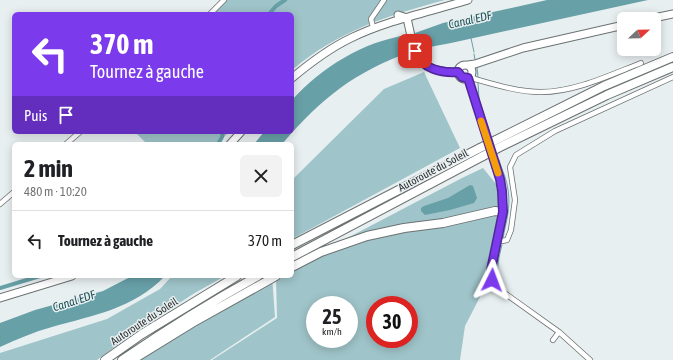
<!DOCTYPE html>
<html lang="fr">
<head>
<meta charset="utf-8">
<style>
  body { margin:0; font-family:"Asap Condensed",sans-serif; background:#f2f2f2; color:#202124; height:100vh; display:flex; flex-direction:column; font-size:15px; white-space:nowrap }
  * { box-sizing:border-box; margin:0 }
  p { font-size:13px; color:#757577 }
  .icon { flex:none; width:22px; height:22px; fill:none; stroke:currentColor; stroke-width:2; stroke-linecap:round; stroke-linejoin:round }
  .map { position:relative; flex:1; overflow:hidden }
  .panel { position:absolute; left:12px; top:142px; width:282px; height:136px; display:flex; flex-direction:column; background:#fff; border-radius:6px; box-shadow:0 2px 10px #0003 }
  .panel>* { flex:none }
  .top-card { position:absolute; left:12px; top:12px; width:282px; height:122px; border-radius:6px; box-shadow:0 2px 10px #0003; background:#7c3aed; color:#fff; overflow:hidden }
  .needle { width:26px; rotate:68deg }
  .tools { position:absolute; left:617px; top:12px; display:grid; gap:8px }
  .tools a { display:grid; place-items:center; width:44px; height:44px; border-radius:6px; background:#fff; box-shadow:0 2px 10px #0003; font-size:20px }
  .speed { position:absolute; left:306px; top:296px; display:flex; gap:8px; font-size:20px; font-weight:700; text-align:center }
  .speed>* { display:grid; place-content:center; width:52px; height:52px; border-radius:50%; background:#fff; box-shadow:0 2px 10px #0003; line-height:1 }
  .speed small { font-size:10px; font-weight:400 }
  .speed .limit { border:6px solid #d22; background:#fff; color:#111 }
  .pin { position:absolute; display:grid; place-items:center; width:34px; height:34px; color:#fff; margin:-17px; border-radius:8px; box-shadow:0 2px 6px #0006 }
  .me { position:absolute; width:44px; margin:-22px; rotate:3deg; stroke-linejoin:round; filter:drop-shadow(0 0 3px #0008) }
  .turn { display:flex; align-items:center; gap:14px; height:84px; padding:0 12px; font-size:18px }
  .turn .icon { width:52px; height:52px; stroke-width:2.5 }
  .turn b { display:block; font-size:28px; line-height:34px }
  .then { display:flex; align-items:center; height:38px; padding:0 12px; background:#0003; gap:8px; font-size:15px }
  .round { display:grid; place-items:center; flex:none; width:42px; height:42px; border-radius:6px; background:#f2f2f2 }
  .overview { display:flex; align-items:center; justify-content:space-between; height:68px; padding:0 12px }
  h1 { font-size:24px; font-weight:700; line-height:30px }
  ul { padding:0; list-style:none }
  li { display:flex; align-items:center; gap:12px; height:60px; padding:0 12px; border-top:1px solid #e0e0e0 }
  li div { flex:1 }
  li b { display:block; font-size:15px }
  li em { font-style:normal }
  .map>svg:first-child { display:block }
  .green { fill:#9fc4c9; fill-rule:evenodd }
  .water { fill:#68a0a8 }
  .lines { fill:none; stroke-linecap:round; stroke-linejoin:round }
  .stream { stroke:#68a0a8; stroke-width:1 }
  .canal { stroke:#68a0a8; stroke-width:4 }
  .street-casing { stroke:#6c7272; stroke-width:6 }
  .primary-casing { stroke:#6c7272; stroke-width:9 }
  .highway-casing { stroke:#6c7272; stroke-width:10 }
  .street { stroke:#fff; stroke-width:4.5 }
  .primary { stroke:#fff; stroke-width:7 }
  .highway { stroke:#fff; stroke-width:8 }
  .highway-bridge-casing { stroke:#6c7272; stroke-width:10; stroke-linecap:butt }
  .highway-bridge { stroke:#fff; stroke-width:8 }
  .route-casing { stroke:#51269a; stroke-width:10 }
  .route { stroke:#7c3aed; stroke-width:7 }
  .slow { stroke:#f59e0b; stroke-width:7 }
  .labels { text-anchor:middle; dominant-baseline:central; stroke-width:3; stroke-linejoin:round; paint-order:stroke }
  .street-label { font-size:11px; fill:#2e3031; stroke:#e8eff0 }
  .water-label { font-size:12px; font-style:italic; fill:#1d5056; stroke:#e8eff0 }
</style>
</head>
<body>
<div class="map">
<svg width="673" height="360" viewBox="0 0 673 360">
  <rect width="100%" height="100%" fill="#e8eff0"/>
  <path class="green" d="M 224,0 L 445,0 C 389,15 338,31 292,70 L 292,14 L 211,14 Z
    M 424,72 L 460,148 L 292,239 L 292,180 L 384,89 Z
    M 135,132 L 229,132 L 217,144 L 147,144 Z
    M 483,168 L 496,184 L 501,212 L 481,295 L 465,326 L 460,360 L 212,360 L 277,318 L 276,276 L 292,276 L 292,267 L 462,178 ZM 315,305 L 349,305 L 349,339 L 315,339 ZM 375,305 L 409,305 L 409,339 L 375,339 Z
    M 172,276 L 225,276 L 193,294 L 125,339 L 97,360 L 0,360 L 0,353 L 107,319 L 160,289 Z
    M 272,276 L 275,317 L 210,360 L 135,360 Z"/>
  <path class="water" d="M 547,0 L 648,0 L 451,43 L 419,49 L 415,33 L 443,23 Z
    M 408,35 L 413,51 C 354,72 323,97 282,144 L 254,144 L 264,132 L 292,132 L 292,100 C 322,67 364,41 408,35 Z
    M 470,185 L 473,186 L 477,198 L 474,203 L 450,210 L 425,215 L 421,211 L 421,208 L 424,206 L 448,198 Z
    M 132,276 L 165,276 C 133,309 94,315 52,327 C 34,332 17,339 0,347 L 0,323 L 35,310 L 103,291 Z"/>
  <g class="lines">
    <path class="stream" d="M 471,38 L 474,52
      M 474,54 L 475,60
      M 477,67 L 478,77
      M 478,83 L 479,99 L 489,130
      M 499,160 C 502,170 507,180 508,190 C 511,207 506,222 503,238
      M 502,245 C 499,257 494,274 502,285"/>
    <path class="canal" d="M 269,14 L 276,6 L 285,0
      M 218,144 L 222,137 L 223,132
      M 0,288 L 40,276"/>
    <defs>
      <path id="street" d="M 210,14 L 224,0
        M 377,27 L 373,27 L 371,19 L 384,0
        M 470,76 L 475,79 C 496,85 519,92 541,92 C 575,92 610,75 641,63
        M 467,78 L 500,179 L 502,191 L 503,212 L 491,270 L 492,280 L 496,287 L 559,332 L 590,360
        M 66,144 L 80,132
        M 0,204 L 14,192
        M 498,240 L 502,241 L 507,240 L 511,230 L 515,200 L 510,167 L 516,155 L 555,131 L 673,77
        M 553,340 L 559,332"/>
      <path id="primary" d="M 398,15 L 407,18 C 415,53 415,73 458,72
        M 649,19 L 673,14
        M 468,65 L 475,64 L 523,48 L 624,25
        M458 72a7 7 0 1 1 14 0a7 7 0 1 1-14 0Z
        M 292,78 C 310,63 330,48 351,38 C 388,20 429,12 468,0
        M 230,144 L 241,132
        M 0,298 L 72,276"/>
      <path id="highway" d="M 496,140 L 604,86 L 673,57
        M 498,148 L 607,95 L 673,67
        M 292,245 L 480,148
        M 292,257 L 483,156
        M 292,267 L 321,252 L 367,236 L 404,228 L 443,223 L 495,211 L 503,212
        M 105,360 L 142,334 L 237,276
        M 122,360 C 166,330 211,302 258,276
        M 132,360 L 192,323 L 276,276"/>
    </defs>
    <use href="#street" class="street-casing"/>
    <use href="#primary" class="primary-casing"/>
    <use href="#highway" class="highway-casing"/>
    <use href="#street" class="street"/>
    <use href="#primary" class="primary"/>
    <use href="#highway" class="highway"/>
    <defs>
      <path id="highway-bridge" d="M 480,148 L 496,140
        M 483,156 L 498,148"/>
    </defs>
    <use href="#highway-bridge" class="highway-bridge-casing"/>
    <use href="#highway-bridge" class="highway-bridge"/>
  </g>
  <g class="lines">
    <defs>
      <path id="route" d="M 415,51 C 422,69 441,73 458,72 L 462,77 L 468,78 L 500,179 L 502,191 L 503,212 L 491,270 L 492,280"/>
    </defs>
    <use href="#route" class="route-casing"/>
    <use href="#route" class="route"/>
    <path class="slow" d="M 481,121 L 498,173"/>
  </g>
  <g class="labels">
    <g class="street-label">
      <text transform="translate(433 170) rotate(-28)">Autoroute du Soleil</text>
      <text transform="translate(144 321) rotate(-33)">Autoroute du Soleil</text>
    </g>
    <g class="water-label">
      <text transform="translate(470 20) rotate(-13)">Canal EDF</text>
      <text transform="translate(74 301) rotate(-18)">Canal EDF</text>
    </g>
  </g>
</svg>
<div class="tools">
<a><svg class="needle" viewBox="-14 -14 28 28"><path d="M0-13l5 13h-10z" fill="#e53935"/><path d="M0 13l5-13h-10z" fill="#757577"/></svg></a>
</div>
<div class="speed"><div>25<small>km/h</small></div><div class="limit">30</div></div>
<div class="pin" style="left:415px;top:51px;background:#d93025"><svg class="icon" aria-label="arrive" viewBox="0 0 24 24"><path d="M6 21V4h12l-3 4 3 4H6"/></svg></div>
<svg class="me" style="left:492px;top:280px" viewBox="-20 -20 40 40"><path d="M0-17L14 15 0 8-14 15z" fill="#7c3aed" stroke="#fff" stroke-width="4"/></svg>
<div class="top-card">
<div class="turn"><svg class="icon" aria-label="left" viewBox="0 0 24 24"><path d="M17 20v-9H6M10 6l-5 5 5 5"/></svg><div><b>370 m</b>Tournez à gauche</div></div>
<div class="then">Puis<svg class="icon" aria-label="arrive" viewBox="0 0 24 24"><path d="M6 21V4h12l-3 4 3 4H6"/></svg></div>
</div>
<section class="panel">
<div class="overview"><div><h1>2 min</h1><p>480 m · 10:20</p></div><a class="round"><svg class="icon" aria-label="close" viewBox="0 0 24 24"><path d="M6 6l12 12M18 6L6 18"/></svg></a></div>
<ul>
<li><svg class="icon" aria-label="left" viewBox="0 0 24 24"><path d="M17 20v-9H6M10 6l-5 5 5 5"/></svg><div><b>Tournez à gauche</b></div><em>370 m</em></li>
</ul>
</section>
</div>
</body>
</html>
